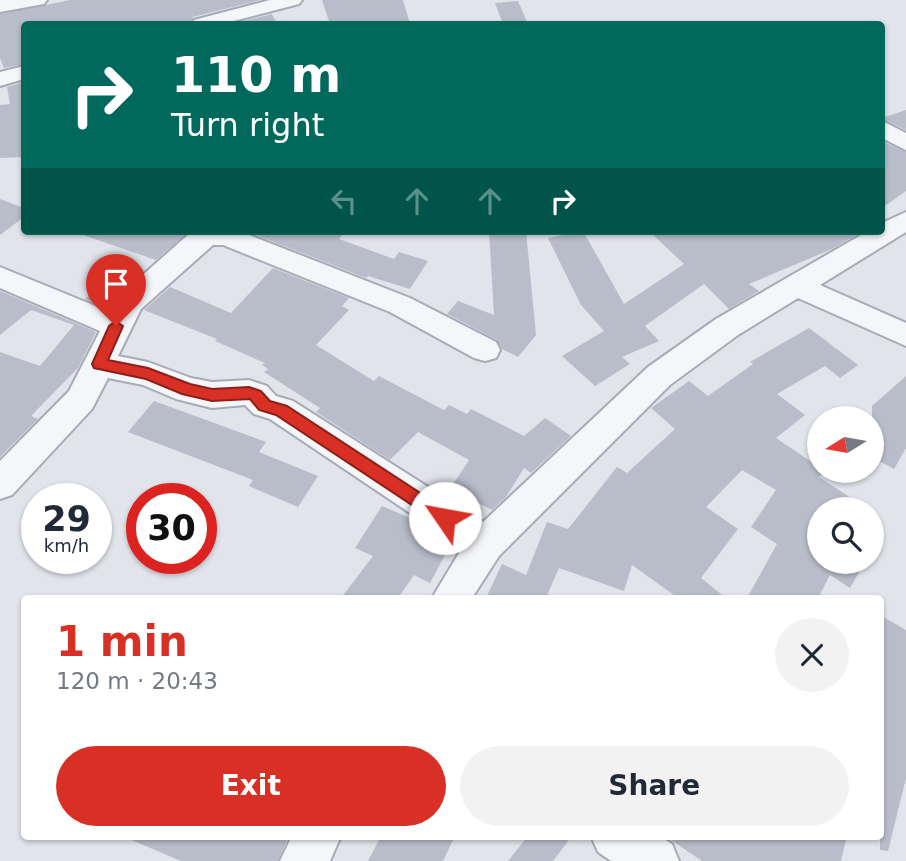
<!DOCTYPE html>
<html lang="en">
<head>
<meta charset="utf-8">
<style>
  body { margin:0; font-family:"DejaVu Sans",sans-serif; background:#f2f2f3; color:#1f2937; height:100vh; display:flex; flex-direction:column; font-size:26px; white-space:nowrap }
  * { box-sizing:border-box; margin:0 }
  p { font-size:23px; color:#747a83 }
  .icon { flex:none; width:38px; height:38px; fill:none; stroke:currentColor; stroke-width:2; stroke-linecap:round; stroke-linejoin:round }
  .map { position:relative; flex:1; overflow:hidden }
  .details { position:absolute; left:21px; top:595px; width:863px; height:245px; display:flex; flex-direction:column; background:#fff; border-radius:7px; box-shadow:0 2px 5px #0004 }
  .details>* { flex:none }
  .top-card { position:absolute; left:21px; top:21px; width:864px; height:214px; border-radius:7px; box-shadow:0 2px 5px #0004; background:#00695c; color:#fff; overflow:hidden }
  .needle { width:46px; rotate:259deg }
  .tools { position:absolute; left:807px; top:406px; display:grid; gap:14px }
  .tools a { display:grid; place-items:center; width:77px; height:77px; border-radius:50%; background:#fff; box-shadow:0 2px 5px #0004; font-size:35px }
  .speed { position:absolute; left:21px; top:483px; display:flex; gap:14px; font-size:35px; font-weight:700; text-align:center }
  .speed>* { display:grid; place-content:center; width:91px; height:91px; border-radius:50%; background:#fff; box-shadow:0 2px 5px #0004; line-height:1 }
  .speed small { font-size:18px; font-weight:400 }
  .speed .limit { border:10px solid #d22; background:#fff; color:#111 }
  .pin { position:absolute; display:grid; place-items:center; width:60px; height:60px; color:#fff; margin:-72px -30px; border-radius:50% 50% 50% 0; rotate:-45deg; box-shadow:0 0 7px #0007 }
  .pin .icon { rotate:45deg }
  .me { position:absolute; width:77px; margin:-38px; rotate:303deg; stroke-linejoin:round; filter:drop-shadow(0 0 5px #0008) }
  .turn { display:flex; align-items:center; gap:24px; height:147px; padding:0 35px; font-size:32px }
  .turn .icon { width:91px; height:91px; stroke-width:2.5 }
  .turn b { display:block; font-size:49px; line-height:60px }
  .lanes { display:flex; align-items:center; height:66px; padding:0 35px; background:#0003; justify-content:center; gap:35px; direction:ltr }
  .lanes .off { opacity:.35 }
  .round { display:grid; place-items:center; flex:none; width:74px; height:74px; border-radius:37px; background:#f2f2f3 }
  .summary { display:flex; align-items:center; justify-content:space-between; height:119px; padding:0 35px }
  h1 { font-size:42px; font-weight:700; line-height:52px; color:#d93025 }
  .cta { display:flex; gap:14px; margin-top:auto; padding:14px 35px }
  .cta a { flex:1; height:80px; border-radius:42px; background:#d93025; color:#fff; font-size:28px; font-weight:700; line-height:80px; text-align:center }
  .cta a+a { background:#f2f2f3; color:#1f2937 }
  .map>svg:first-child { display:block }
  .building { fill:#b8bdc9 }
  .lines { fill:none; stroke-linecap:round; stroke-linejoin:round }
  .minor-casing { stroke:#a6abb6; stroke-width:4 }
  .minor { fill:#f4f6f9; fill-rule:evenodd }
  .route { fill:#d93025; stroke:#8d1f18; stroke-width:2 }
</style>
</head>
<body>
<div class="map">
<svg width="906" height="861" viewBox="0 0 906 861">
  <rect width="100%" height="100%" fill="#e1e4eb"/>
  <path class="building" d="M 70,0 L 260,0 L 193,17 L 189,24 L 24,24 L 24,64 L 4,68 L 0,58 L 0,14 Z
    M 322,0 L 403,0 L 410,24 L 330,24 Z
    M 518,1 L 528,24 L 503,24 L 495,3 Z
    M 272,14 L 277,24 L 231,24 Z
    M 24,82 L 24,157 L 0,158 L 0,105 L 10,104 L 7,87 Z
    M 906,110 L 906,130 L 882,119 L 882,118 Z
    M 882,141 L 906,152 L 906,191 L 882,208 Z
    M 0,199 L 24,208 L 24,217 L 0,235 Z
    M 84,231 L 190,231 L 156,260 L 83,235 Z
    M 246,231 L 344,231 L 339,239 L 394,259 L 399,252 L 428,261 L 410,289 L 368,276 L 366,278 Z
    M 489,231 L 526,231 L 536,335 L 518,357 L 502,349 L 497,340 L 447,314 L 458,301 L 494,315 Z
    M 583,231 L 624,304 L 684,264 L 649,231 L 863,231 L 832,249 L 749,284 L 759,291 L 729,309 L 704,284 L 645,326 L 659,341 L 622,357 L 630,364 L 595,386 L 562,356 L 604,331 L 581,305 L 548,238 Z
    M 129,263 L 144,270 L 117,294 L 109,309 L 85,299 Z
    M 273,268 L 349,298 L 342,306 L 349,310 L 316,345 L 374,381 L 379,376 L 444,410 L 449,405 L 467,414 L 471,409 L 524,436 L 545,418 L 571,436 L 531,473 L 524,468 L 506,497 L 492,510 L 450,489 L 469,460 L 418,432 L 390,460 L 316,412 L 320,408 L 264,372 L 268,369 L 262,365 L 265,363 L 215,341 L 217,339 L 144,310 L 170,287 L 231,313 Z
    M 0,291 L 96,332 L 78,368 L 31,416 L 38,419 L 0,457 L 0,352 L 40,366 L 74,325 L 31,310 L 0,335 Z
    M 809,328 L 858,365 L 840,378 L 825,366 L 777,394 L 805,415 L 776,438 L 819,467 L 819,471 L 825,471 L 819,477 L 868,509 L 819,509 L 819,562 L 865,562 L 850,588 L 830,575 L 818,598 L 747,598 L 777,544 L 751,527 L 776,490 L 742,470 L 706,507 L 738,529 L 701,578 L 726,598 L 678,598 L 632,565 L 624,591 L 559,568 L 546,598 L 486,598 L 502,564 L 526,575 L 547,522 L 568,529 L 617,467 L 627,473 L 675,429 L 651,408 L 689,381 L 708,396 L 753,364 L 750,362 Z
    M 906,376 L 906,448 L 894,469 L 872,457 L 872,406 Z
    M 154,401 L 266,442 L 259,452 L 318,476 L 298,507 L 249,486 L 253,480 L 128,432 Z
    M 382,506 L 419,522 L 451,544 L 430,583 L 414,575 L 398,598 L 341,598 L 373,556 L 355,548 Z
    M 880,615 L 906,630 L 906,778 L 888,851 L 880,850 Z
    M 122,836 L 289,836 L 278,861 L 181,861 Z
    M 381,836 L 455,836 L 443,861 L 368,861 Z
    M 528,836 L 572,836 L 553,861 L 508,861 Z
    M 665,836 L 847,836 L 841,861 L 702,861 Z"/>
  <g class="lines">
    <defs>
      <path id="minor" d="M 0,0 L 47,0 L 44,4 L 0,12 Z
        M 270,0 L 302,0 L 299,4 L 222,24 L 191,24 L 194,20 Z
        M 24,66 L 24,79 L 0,86 L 0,72 Z
        M 882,121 L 906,133 L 906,150 L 882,138 Z
        M 906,212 L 906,232 L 820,285 L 906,323 L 906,346 L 798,298 L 738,335 L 670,385 L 499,556 L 472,598 L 432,598 L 462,548 L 270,419 L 254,414 L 245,405 L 212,408 L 176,399 L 143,385 L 108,378 L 92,409 L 12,495 L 0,499 L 0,461 L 69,391 L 100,331 L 0,288 L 0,267 L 110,312 L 119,296 L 189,234 L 199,231 L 239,231 L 410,298 L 496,342 L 500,350 L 496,358 L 485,361 L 474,358 L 390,312 L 223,245 L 213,245 L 141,309 L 118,356 L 148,362 L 191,378 L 212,382 L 249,380 L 267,386 L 276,396 L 293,401 L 483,522 L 648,367 L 716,319 L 868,231 L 882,231 L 882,223 Z
        M 292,836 L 341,836 L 330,861 L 280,861 Z
        M 591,836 L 659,836 L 672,844 L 679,861 L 611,861 L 598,852 Z"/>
    </defs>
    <use href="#minor" class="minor-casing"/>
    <use href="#minor" class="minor"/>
  </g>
  <path class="route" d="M 116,321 L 123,326 L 108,360 L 148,368 L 190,384 L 212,389 L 249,387 L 261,391 L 270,401 L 287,406 L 451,513 L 453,518 L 451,523 L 445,526 L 439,523 L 276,415 L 259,410 L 250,399 L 212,401 L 182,394 L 146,379 L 94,368 L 92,364 L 109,326 Z"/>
</svg>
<div class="tools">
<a><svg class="needle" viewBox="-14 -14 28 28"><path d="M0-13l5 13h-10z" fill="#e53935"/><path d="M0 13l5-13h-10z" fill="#747a83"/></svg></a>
<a><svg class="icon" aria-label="search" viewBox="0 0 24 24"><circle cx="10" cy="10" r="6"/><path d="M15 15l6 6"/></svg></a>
</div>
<div class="speed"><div>29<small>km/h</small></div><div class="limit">30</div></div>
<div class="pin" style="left:116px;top:326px;background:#d93025"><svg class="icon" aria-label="arrive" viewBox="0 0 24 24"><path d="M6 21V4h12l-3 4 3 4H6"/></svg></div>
<svg class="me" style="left:445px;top:518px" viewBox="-20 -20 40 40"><circle r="19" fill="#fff"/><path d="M0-13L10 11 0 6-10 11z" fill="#d93025"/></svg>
<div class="top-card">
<div class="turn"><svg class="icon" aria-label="right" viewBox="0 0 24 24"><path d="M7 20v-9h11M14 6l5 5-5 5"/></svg><div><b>110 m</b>Turn right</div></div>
<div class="lanes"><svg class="icon off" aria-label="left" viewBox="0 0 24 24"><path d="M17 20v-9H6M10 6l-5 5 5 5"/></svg><svg class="icon off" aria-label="ahead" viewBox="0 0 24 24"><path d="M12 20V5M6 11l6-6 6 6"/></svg><svg class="icon off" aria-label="ahead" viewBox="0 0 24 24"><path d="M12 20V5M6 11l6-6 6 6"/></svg><svg class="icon" aria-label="right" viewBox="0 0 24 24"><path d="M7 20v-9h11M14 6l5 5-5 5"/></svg></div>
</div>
<section class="details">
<div class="summary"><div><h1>1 min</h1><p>120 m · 20:43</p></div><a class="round"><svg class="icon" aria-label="close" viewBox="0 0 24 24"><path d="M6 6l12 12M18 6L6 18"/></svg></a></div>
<div class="cta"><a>Exit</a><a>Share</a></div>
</section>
</div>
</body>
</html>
